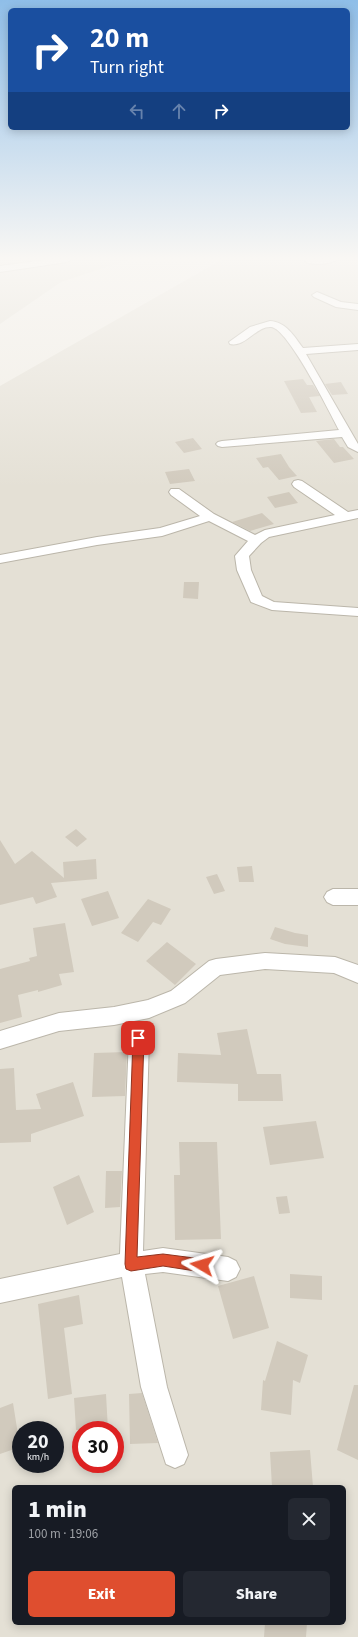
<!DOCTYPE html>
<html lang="en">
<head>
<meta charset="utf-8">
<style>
  body { margin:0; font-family:"Source Sans 3",sans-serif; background:#242831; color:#f1f3f6; height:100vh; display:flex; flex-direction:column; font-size:15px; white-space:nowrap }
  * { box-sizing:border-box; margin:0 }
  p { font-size:13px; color:#9ea1a6 }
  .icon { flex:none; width:22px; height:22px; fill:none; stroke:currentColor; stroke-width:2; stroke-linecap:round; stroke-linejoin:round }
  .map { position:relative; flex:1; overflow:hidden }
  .sheet { position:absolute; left:12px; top:1485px; width:334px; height:140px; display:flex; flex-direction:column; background:#171b24; border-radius:6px; box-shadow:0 2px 10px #0003 }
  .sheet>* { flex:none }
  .guide { position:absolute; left:8px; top:8px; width:342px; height:122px; border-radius:6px; box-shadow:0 2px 10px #0003; background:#1a4fa0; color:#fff; overflow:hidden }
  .speed { position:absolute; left:12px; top:1421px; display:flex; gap:8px; font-size:20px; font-weight:700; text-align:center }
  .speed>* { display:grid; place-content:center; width:52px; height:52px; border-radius:50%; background:#171b24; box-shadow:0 2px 10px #0003; line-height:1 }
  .speed small { font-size:10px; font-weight:400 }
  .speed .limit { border:6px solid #d22; background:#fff; color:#111 }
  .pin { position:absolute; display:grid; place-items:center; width:34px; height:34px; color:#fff; margin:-17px; border-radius:8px; box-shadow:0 2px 6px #0006 }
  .me { position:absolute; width:44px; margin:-22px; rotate:277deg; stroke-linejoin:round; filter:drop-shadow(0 0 3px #0008) }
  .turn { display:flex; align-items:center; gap:14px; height:84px; padding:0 16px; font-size:18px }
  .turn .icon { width:52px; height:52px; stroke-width:2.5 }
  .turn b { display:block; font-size:28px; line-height:34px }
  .lanes { display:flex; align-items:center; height:38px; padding:0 16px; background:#0003; justify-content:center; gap:20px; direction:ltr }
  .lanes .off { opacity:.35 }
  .round { display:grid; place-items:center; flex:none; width:42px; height:42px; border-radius:6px; background:#242831 }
  .head { display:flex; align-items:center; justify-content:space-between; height:68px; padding:0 16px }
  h1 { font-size:24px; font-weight:800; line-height:30px }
  .cta { display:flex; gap:8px; margin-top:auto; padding:8px 16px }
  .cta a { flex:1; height:46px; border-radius:6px; background:#df4e2f; color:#fff; font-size:16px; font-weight:800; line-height:46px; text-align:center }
  .cta a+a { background:#242831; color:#f1f3f6 }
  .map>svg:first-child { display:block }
  .residential { fill:#e4e0d5; fill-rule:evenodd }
  .building { fill:#d1cabd }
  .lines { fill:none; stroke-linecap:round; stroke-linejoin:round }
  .street-casing { stroke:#bbb6aa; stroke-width:2 }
  .street { fill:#fff; fill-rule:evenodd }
  .route { fill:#df4e2f; stroke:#91331f }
</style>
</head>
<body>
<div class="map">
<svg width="358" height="1637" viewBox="0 0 358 1637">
  <rect width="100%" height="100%" fill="#f1eee6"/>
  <path class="residential" d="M 0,259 L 131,259 L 61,282 L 0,324 Z
    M 223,259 L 358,259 L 358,1637 L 0,1637 L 0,386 ZM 21,1430 L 55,1430 L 55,1464 L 21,1464 ZM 81,1430 L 115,1430 L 115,1464 L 81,1464 ZM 14,1487 L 344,1487 L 344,1623 L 14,1623 Z"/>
  <path class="building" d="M 303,379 L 307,385 L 313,385 L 320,396 L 309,397 L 317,412 L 301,413 L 284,381 Z
    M 341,382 L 348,394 L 332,395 L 325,384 Z
    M 193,438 L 202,449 L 184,453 L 175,442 Z
    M 334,439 L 340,447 L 343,447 L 354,459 L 334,463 L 316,441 Z
    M 281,454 L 289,467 L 297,476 L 279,480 L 268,467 L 263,468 L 256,458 Z
    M 189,469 L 195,481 L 170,484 L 165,472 Z
    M 289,492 L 298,503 L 275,508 L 267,497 Z
    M 262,513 L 274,524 L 250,531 L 232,522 Z
    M 184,582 L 199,582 L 198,599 L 183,598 Z
    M 76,829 L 87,839 L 77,847 L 65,837 Z
    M 0,840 L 15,864 L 32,851 L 64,878 L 63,862 L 96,859 L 97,879 L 51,883 L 57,897 L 36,904 L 33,897 L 0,905 Z
    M 252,866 L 254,882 L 239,882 L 237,867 Z
    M 217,874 L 225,891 L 214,894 L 206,877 Z
    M 108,891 L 119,918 L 92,926 L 81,899 Z
    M 148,899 L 171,909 L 161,925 L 153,922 L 138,942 L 121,933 Z
    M 65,923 L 74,972 L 59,974 L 62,985 L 38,992 L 38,990 L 18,995 L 22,1017 L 0,1023 L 0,969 L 30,961 L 29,958 L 37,956 L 33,928 Z
    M 275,927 L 295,933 L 308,935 L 308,947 L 285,944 L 270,939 Z
    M 167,942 L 196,964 L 175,985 L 146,961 Z
    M 247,1029 L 257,1074 L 281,1074 L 283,1101 L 238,1101 L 238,1084 L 177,1082 L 178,1053 L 221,1055 L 217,1033 Z
    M 127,1052 L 125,1096 L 92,1097 L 94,1053 Z
    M 14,1068 L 16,1110 L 41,1109 L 36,1094 L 73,1082 L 84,1116 L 31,1134 L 31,1142 L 0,1143 L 0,1069 Z
    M 316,1121 L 324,1158 L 270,1165 L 263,1127 Z
    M 179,1142 L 217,1142 L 221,1239 L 175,1240 L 174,1175 L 180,1175 Z
    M 106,1171 L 122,1171 L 120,1207 L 105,1208 Z
    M 79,1175 L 94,1212 L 67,1225 L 53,1187 Z
    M 287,1196 L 290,1213 L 279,1214 L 276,1197 Z
    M 290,1274 L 322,1276 L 322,1300 L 290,1298 Z
    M 254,1276 L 269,1328 L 233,1339 L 218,1286 Z
    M 79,1295 L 83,1324 L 64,1328 L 72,1394 L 48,1399 L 38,1304 Z
    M 277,1341 L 308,1355 L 300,1383 L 293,1380 L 291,1415 L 261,1410 L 263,1380 L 265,1381 Z
    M 354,1385 L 358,1385 L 358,1460 L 337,1450 Z
    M 142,1393 L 158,1443 L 130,1444 L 129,1394 Z
    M 106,1394 L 108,1430 L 76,1430 L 74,1398 Z
    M 13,1403 L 20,1447 L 0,1454 L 0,1408 Z
    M 310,1450 L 313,1487 L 272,1487 L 270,1452 Z
    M 265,1623 L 307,1623 L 306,1637 L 264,1637 Z"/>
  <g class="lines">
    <defs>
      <path id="street" d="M 52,259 L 71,259 L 67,262 L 0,272 L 0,266 Z
        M 306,259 L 338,259 C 333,264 310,266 305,261 Z
        M 317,292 L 341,302 L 358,304 L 358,310 L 336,307 L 314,297 L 312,295 Z
        M 270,321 C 286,322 294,336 303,348 L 358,344 L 358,350 L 306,354 L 358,444 L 358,452 L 348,447 L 342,437 L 222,447 L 218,446 L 216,444 L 218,442 L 222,441 L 339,430 C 330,413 288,328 271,327 C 256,326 245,348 230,344 L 229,342 L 250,327 Z
        M 298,480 L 302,481 L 348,512 L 358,510 L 358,518 L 269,537 L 261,543 L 249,556 L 251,570 L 262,596 L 274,602 L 358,608 L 358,616 L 272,610 L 251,602 L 237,570 L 235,556 L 248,541 L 209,521 L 162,536 L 97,545 L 0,563 L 0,555 L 97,537 L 160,528 L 200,516 L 171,495 L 169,492 L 171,489 L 179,489 L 214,514 L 255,535 L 265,530 L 335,515 L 294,487 L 292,484 L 294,481 Z
        M 333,889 L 358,889 L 358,905 L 333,905 L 327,902 L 324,897 L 327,892 Z
        M 265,953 L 335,957 L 358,965 L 358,983 L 334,973 L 265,969 L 220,975 L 185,1003 L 149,1018 L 114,1025 L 59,1031 L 0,1049 L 0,1031 L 59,1013 L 114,1007 L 148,1000 L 171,991 L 209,961 L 216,959 Z
        M 139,1029 L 146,1031 L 149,1038 L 143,1251 L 163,1248 L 228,1257 L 236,1261 L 240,1269 L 236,1277 L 228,1281 L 163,1272 L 145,1274 L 167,1387 L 188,1455 L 184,1464 L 175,1468 L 166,1464 L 141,1387 L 122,1277 L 0,1303 L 0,1279 L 120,1254 L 129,1038 L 132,1031 Z"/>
    </defs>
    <use href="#street" class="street-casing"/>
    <use href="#street" class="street"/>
  </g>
  <linearGradient id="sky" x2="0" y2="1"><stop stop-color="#8fbee8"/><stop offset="0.53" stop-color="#f9f7f4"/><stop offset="1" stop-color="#f9f7f4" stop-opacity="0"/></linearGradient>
  <rect width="358" height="488" fill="url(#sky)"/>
  <path class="route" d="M 138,1033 L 142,1034 L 144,1038 L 137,1257 L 163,1254 L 202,1259 L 207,1261 L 209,1265 L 207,1270 L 202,1272 L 163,1266 L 131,1271 L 126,1269 L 125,1264 L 133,1038 L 135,1034 Z"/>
</svg>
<div class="speed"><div>20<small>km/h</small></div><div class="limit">30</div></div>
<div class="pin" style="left:138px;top:1038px;background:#d93025"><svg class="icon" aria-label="arrive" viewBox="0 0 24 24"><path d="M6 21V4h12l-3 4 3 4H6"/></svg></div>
<svg class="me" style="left:202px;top:1265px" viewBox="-20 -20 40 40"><path d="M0-17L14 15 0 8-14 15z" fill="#df4e2f" stroke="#fff" stroke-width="4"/></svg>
<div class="guide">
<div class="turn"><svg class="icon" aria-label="right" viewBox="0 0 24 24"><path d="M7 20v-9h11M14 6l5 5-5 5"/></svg><div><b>20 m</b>Turn right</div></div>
<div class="lanes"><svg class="icon off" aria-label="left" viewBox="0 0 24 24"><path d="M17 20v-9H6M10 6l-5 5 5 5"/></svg><svg class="icon off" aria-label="ahead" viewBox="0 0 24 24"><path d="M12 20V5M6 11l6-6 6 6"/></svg><svg class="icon" aria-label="right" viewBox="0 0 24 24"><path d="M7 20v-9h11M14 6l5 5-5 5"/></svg></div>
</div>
<section class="sheet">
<div class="head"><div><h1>1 min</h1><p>100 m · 19:06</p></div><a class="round"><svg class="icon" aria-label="close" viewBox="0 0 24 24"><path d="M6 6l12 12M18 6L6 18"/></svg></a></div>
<div class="cta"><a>Exit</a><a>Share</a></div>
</section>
</div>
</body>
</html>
